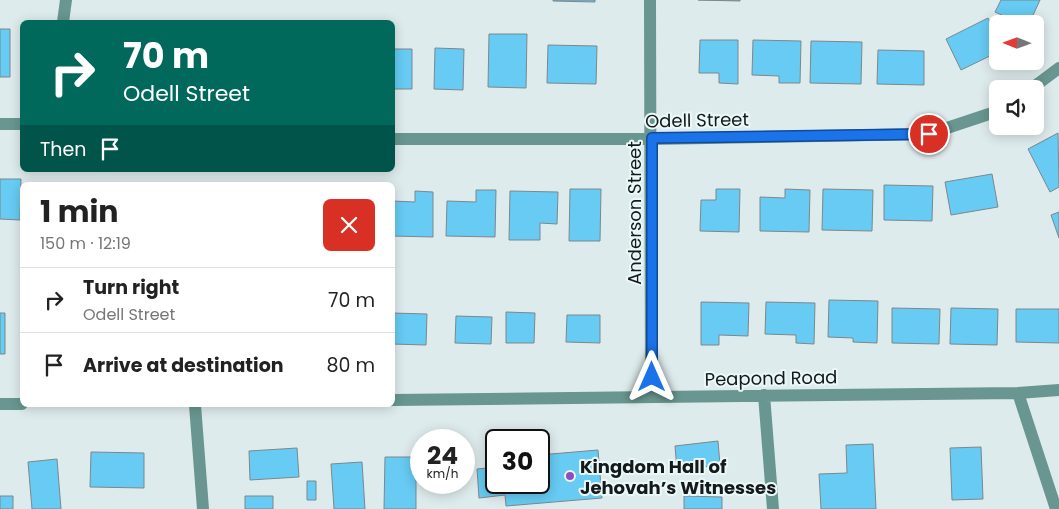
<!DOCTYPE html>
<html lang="en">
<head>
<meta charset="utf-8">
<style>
  body { margin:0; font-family:Poppins,sans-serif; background:#f2f2f2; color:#222; height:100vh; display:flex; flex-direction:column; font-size:19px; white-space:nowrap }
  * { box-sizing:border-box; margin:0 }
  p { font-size:16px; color:#767676 }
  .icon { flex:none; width:28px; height:28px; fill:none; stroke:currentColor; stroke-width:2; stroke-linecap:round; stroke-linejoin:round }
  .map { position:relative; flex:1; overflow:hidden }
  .details { position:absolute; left:20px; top:182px; width:375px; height:225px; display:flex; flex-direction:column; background:#fff; border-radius:8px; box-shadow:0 2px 12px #0003 }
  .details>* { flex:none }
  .guide { position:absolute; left:20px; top:20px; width:375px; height:152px; border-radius:8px; box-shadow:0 2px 12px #0003; background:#00695c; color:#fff; overflow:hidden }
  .needle { width:32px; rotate:271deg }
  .tools { position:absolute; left:989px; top:15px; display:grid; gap:10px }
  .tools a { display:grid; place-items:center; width:55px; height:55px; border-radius:8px; background:#fff; box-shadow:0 2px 12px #0003; font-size:25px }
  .speed { position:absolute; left:410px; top:429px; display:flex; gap:10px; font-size:25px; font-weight:700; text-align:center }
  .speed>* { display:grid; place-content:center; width:65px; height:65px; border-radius:50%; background:#fff; box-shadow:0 2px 12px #0003; line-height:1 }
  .speed small { font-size:12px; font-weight:400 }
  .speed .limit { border:2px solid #111; border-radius:8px; background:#fff; color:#111 }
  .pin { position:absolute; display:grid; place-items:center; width:42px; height:42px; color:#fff; margin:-21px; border:2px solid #fff; border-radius:50%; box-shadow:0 1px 5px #0007 }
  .me { position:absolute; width:55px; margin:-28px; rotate:0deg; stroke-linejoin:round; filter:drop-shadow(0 0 4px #0008) }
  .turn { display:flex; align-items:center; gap:18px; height:105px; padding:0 20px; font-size:22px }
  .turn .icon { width:65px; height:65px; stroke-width:2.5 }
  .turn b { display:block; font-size:35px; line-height:42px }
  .then { display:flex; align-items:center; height:48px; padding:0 20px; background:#0003; gap:10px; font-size:19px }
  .round { display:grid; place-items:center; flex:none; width:52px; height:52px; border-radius:8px; background:#f2f2f2 }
  .summary { display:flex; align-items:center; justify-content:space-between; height:85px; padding:0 20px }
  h1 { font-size:30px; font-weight:700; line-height:38px }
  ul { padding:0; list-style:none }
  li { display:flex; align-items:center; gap:15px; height:65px; padding:0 20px; border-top:1px solid #e0e0e0 }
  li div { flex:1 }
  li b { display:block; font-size:19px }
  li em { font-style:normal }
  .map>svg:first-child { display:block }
  .building { fill:#67cbf3; stroke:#7d878c }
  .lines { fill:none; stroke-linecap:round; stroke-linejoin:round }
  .street { stroke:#699690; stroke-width:12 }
  .route-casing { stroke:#114b97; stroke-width:12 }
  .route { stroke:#1a73e8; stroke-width:9 }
  .poi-dot { fill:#8f4dc2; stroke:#ebf8fa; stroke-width:2 }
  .labels { text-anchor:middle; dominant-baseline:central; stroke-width:4; stroke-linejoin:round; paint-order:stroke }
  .street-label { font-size:18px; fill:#15191a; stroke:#ebf8fa }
  .poi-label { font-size:18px; font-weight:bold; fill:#15191a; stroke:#ebf8fa; text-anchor:start }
</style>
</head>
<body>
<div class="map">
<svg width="1059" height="509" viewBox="0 0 1059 509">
  <rect width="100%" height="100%" fill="#deebec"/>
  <path class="building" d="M 553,0 L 595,0 L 595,2 L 553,1 Z
    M 698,0 L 740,0 L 740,1 Z
    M 1001,0 L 1040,0 L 1029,24 L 1022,24 L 995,12 Z
    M 988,18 L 998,37 L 998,52 L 961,70 L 946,39 Z
    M 0,29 L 10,29 L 10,77 L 0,77 Z
    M 489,34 L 527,34 L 526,88 L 488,87 Z
    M 700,40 L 738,40 L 738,84 L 719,83 L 719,73 L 699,73 Z
    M 753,40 L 801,41 L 800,83 L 779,83 L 779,76 L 752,75 Z
    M 811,41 L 862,42 L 861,84 L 810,83 Z
    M 548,45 L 597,46 L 596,84 L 547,83 Z
    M 435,48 L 464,49 L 463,90 L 434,89 Z
    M 392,49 L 412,49 L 412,89 L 392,89 Z
    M 878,50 L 924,51 L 924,85 L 877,84 Z
    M 1058,133 L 1059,187 L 1050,192 L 1028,149 Z
    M 992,174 L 998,207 L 951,215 L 945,182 Z
    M 0,179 L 21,179 L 20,220 L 0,219 Z
    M 884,185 L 933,186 L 932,221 L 884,220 Z
    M 570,189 L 601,189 L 600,241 L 569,241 Z
    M 716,189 L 740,189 L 739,232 L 700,231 L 701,200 L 716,200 Z
    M 785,189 L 810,190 L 809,232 L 760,231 L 760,197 L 785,198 Z
    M 823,189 L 873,190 L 872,231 L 822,230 Z
    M 476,190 L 496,190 L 495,237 L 446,236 L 447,201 L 476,202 Z
    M 415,191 L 433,192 L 433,237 L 392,236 L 392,201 L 415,202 Z
    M 510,191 L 558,192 L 557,224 L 540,223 L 540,240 L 509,240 Z
    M 1059,212 L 1059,238 L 1051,215 Z
    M 829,300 L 878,301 L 877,343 L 853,342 L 853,338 L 828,337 Z
    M 701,302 L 749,303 L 748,336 L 719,335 L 719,345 L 701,345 Z
    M 766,302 L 815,303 L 814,344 L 796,343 L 796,335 L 765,334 Z
    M 892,308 L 940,309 L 939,344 L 892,343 Z
    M 951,308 L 998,309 L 997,345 L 950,344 Z
    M 1016,309 L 1059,309 L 1059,343 L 1016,342 Z
    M 506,312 L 535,313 L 534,343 L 506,343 Z
    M 0,313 L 5,313 L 5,354 L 0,354 Z
    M 392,313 L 427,314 L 426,345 L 392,344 Z
    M 567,315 L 600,315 L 600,343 L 566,342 Z
    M 456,316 L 492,317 L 491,344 L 455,343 Z
    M 718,441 L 720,465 L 677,470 L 675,446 Z
    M 873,444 L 876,509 L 821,509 L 819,474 L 847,473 L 846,445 Z
    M 981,447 L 983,499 L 952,500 L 950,448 Z
    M 297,448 L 299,477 L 250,480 L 249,451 Z
    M 598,450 L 602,498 L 506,506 L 505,495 L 479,498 L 477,469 L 496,467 L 496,482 L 539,482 L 539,455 Z
    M 91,452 L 144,453 L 144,488 L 90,487 Z
    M 385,457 L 416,457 L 416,509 L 384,509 Z
    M 57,459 L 61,509 L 32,509 L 28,462 Z
    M 362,462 L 365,509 L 334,509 L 331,464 Z
    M 307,481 L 316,481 L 316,500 L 307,500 Z
    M 0,496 L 13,496 L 13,509 L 0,509 Z
    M 245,496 L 273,496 L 273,509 L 245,509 Z
    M 684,496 L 722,497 L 722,509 L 684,509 Z"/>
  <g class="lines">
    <path class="street" d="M 650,0 L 651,397
      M 63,22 L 66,0
      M 1031,89 L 1059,68
      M 0,124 L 22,124
      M 392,139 L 651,139 L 929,134 L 998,111
      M 1018,393 L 1056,509
      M 764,395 L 773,509
      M 392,400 L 1018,393 L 1059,390
      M 0,404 L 22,404
      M 195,405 L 203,509"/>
  </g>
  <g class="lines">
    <defs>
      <path id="route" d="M 652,377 L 652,138 L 929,134"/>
    </defs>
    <use href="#route" class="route-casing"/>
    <use href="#route" class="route"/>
  </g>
  <circle class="poi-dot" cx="570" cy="476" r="5"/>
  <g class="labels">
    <g class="street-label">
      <text transform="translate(697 120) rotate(-1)">Odell Street</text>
      <text transform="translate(634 213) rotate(-90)">Anderson Street</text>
      <text transform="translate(771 378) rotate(-1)">Peapond Road</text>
    </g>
    <g class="poi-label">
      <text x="580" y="466">Kingdom Hall of<tspan x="580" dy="21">Jehovah’s Witnesses</tspan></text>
    </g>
  </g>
</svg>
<div class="tools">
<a><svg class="needle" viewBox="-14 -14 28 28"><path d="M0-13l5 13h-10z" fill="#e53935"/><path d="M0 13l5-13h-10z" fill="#767676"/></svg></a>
<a><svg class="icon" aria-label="sound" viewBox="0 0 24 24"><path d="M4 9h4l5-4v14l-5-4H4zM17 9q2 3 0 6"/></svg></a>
</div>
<div class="speed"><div>24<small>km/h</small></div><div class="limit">30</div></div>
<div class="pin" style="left:929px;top:134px;background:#d93025"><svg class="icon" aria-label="arrive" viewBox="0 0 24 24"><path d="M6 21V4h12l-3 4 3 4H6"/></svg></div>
<svg class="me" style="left:652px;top:377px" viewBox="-20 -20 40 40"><path d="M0-17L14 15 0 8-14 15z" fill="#1a73e8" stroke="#fff" stroke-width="4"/></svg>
<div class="guide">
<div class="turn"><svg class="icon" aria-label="right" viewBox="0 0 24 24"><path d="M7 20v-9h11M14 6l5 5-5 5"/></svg><div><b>70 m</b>Odell Street</div></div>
<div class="then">Then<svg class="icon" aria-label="arrive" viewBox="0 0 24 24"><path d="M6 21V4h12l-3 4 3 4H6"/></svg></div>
</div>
<section class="details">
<div class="summary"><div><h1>1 min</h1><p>150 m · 12:19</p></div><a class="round" style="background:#d93025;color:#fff"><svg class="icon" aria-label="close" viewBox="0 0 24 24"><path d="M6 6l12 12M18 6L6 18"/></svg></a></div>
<ul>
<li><svg class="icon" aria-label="right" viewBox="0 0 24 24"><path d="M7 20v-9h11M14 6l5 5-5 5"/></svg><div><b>Turn right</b><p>Odell Street</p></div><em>70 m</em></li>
<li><svg class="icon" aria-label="arrive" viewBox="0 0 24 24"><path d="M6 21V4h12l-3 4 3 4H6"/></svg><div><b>Arrive at destination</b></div><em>80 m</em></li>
</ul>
</section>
</div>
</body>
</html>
